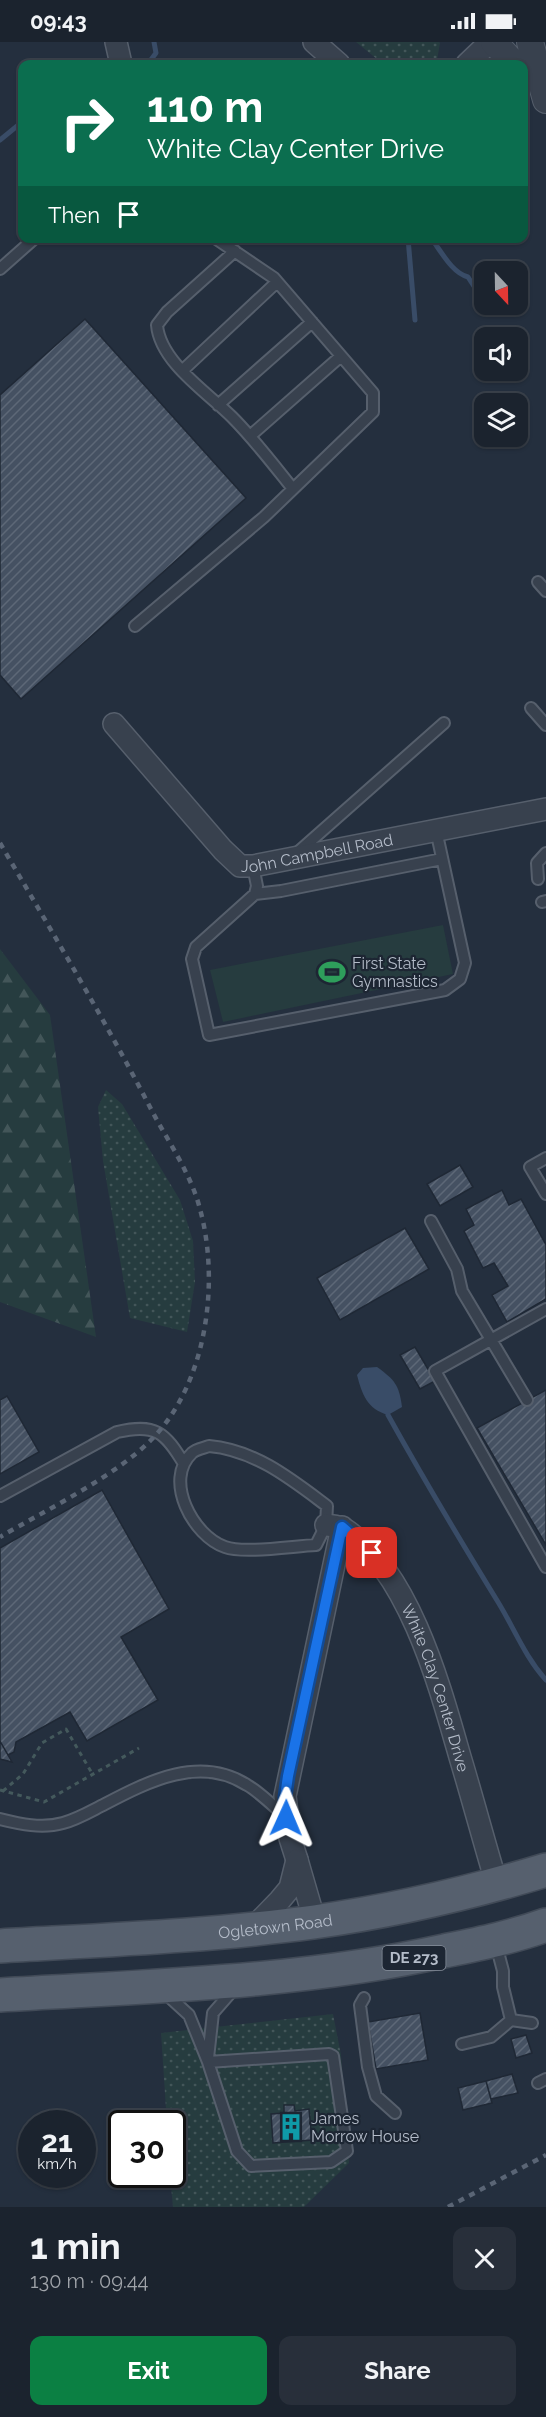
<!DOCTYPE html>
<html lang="en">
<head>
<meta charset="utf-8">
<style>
  body { margin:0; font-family:Raleway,sans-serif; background:#282f3a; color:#f1f3f6; height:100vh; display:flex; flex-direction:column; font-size:22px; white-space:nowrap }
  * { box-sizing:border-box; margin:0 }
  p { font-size:20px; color:#a0a4aa }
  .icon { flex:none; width:33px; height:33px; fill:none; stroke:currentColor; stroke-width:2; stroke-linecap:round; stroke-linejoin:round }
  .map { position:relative; height:2165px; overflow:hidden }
  .side { display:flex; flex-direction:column; background:#1b232e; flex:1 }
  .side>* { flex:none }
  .top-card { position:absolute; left:18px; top:18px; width:510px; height:183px; border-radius:12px; box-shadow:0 2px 4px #0004,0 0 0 2px #39404a; background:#0b6e4f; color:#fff; overflow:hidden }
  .needle { width:39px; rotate:158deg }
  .tools { position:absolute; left:474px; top:219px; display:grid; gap:12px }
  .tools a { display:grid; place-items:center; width:54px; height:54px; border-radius:12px; background:#1b232e; box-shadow:0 2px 4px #0004,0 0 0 2px #39404a; font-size:30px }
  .speed { position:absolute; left:18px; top:2068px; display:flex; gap:12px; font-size:30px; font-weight:700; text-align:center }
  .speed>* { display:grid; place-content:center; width:78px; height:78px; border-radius:50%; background:#1b232e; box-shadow:0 2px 4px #0004,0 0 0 2px #39404a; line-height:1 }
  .speed small { font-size:15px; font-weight:400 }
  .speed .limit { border:3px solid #111; border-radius:9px; background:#fff; color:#111 }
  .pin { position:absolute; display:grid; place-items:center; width:51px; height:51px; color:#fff; margin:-26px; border-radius:12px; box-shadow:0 3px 9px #0006 }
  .me { position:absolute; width:66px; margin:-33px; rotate:1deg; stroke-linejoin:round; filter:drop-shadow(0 0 4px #0008) }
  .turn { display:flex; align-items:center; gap:21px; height:126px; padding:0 30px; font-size:27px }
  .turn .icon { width:78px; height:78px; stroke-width:2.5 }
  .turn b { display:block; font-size:42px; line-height:51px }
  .then { display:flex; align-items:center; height:57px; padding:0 30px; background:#0003; gap:12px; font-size:22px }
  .round { display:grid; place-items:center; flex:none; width:63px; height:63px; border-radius:12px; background:#282f3a }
  .overview { display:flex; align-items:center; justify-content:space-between; height:102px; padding:0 30px }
  h1 { font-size:36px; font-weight:700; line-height:45px }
  .button { display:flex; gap:12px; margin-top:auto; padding:12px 30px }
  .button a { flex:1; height:69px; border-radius:12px; background:#0b8043; color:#fff; font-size:24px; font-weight:700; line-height:69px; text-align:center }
  .button a+a { background:#282f3a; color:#f1f3f6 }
  .status { display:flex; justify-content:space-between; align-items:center; height:42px; padding:0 30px; background:#1b232e; direction:ltr }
  .status svg { height:16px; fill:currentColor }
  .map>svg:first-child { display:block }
  .grass { fill:url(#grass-dots) }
  .forest { fill:url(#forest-firs) }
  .pitch { fill:#263c3f }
  .water { fill:#394c67 }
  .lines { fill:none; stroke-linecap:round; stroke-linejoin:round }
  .stream { stroke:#394c67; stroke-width:5 }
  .building { fill:url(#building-hatch); stroke:#1f2835; stroke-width:1.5 }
  .service-casing { stroke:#565f6c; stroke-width:14 }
  .minor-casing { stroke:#565f6c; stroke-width:24 }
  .tertiary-casing { stroke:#565f6c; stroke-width:28 }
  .primary-casing { stroke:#414a57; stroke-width:36 }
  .path { stroke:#44595c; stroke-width:3; stroke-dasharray:4.5 4.5; stroke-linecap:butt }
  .service { stroke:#38414e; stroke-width:10 }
  .minor { stroke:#38414e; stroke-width:21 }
  .tertiary { stroke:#38414e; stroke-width:26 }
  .primary { stroke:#56606e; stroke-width:33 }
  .rail { stroke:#5a6575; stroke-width:4.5; stroke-dasharray:6 6; stroke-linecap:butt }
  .route-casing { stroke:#114b97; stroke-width:15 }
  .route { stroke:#1a73e8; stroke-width:10 }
  .labels { text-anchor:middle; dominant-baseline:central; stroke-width:4.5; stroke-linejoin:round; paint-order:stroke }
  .shield { fill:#1d2633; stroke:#878f9c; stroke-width:1.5 }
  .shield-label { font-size:15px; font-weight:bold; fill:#b4bcc9 }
  .street-label { font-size:16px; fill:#b4bcc9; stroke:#1d2633 }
  .poi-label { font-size:16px; fill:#b4bcc9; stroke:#1d2633; text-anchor:start }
</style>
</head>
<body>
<div class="status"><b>09:43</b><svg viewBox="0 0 49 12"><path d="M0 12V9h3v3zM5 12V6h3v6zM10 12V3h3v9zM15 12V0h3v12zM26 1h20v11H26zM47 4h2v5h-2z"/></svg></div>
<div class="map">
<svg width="546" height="2165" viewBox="0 0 546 2165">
  <defs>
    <pattern id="grass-dots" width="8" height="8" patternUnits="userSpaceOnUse" patternTransform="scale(1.5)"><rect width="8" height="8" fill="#263c3f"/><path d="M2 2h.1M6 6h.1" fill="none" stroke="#435659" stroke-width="1.8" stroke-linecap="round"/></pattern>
    <pattern id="forest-firs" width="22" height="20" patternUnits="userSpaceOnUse" patternTransform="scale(1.5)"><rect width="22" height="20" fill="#263c3f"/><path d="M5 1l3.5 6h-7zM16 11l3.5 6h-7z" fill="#435659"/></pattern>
    <pattern id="building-hatch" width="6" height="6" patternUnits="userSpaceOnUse" patternTransform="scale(1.5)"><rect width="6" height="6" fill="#455162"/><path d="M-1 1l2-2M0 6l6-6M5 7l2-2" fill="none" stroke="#5d6877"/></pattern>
  </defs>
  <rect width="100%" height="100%" fill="#242f3e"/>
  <path class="grass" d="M 356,0 L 439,0 L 440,1 L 437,18 L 432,22 L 383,22 Z
    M 106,1048 L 122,1062 L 180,1158 L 193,1199 L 195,1240 L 187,1290 L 130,1276 L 103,1119 L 98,1065 Z
    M 333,1972 L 341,2013 L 349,2121 L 304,2165 L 173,2165 L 170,2133 L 172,2133 L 172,2082 L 167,2082 L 161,1991 Z"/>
  <path class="forest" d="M 0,907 L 50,973 L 96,1295 L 0,1260 Z"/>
  <path class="pitch" d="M 443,883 L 453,932 L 223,980 L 210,928 Z"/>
  <path class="water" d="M 377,1325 C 395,1338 399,1343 402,1365 L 388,1373 C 367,1367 362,1352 357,1333 L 363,1326 Z"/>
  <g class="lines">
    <path class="stream" d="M 154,0 L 156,11 L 150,19 L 160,22
      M 0,98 L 22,80
      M 408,196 L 415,278
      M 431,196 C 441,209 452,231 468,235 L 479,252
      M 388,1373 C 423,1436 460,1498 498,1560 C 514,1586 525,1615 546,1638"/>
  </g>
  <path class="building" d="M 85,277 L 246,456 L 21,657 L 0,633 L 0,353 Z
    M 460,1123 L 473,1145 L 440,1164 L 427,1142 Z
    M 502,1148 L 509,1163 L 521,1157 L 546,1203 L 546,1257 L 507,1280 L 492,1253 L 508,1244 L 494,1221 L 483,1226 L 464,1189 L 474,1183 L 466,1167 Z
    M 405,1186 L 429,1227 L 340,1278 L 317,1236 Z
    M 415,1305 L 435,1339 L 420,1347 L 400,1313 Z
    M 546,1348 L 546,1503 L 477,1386 Z
    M 7,1354 L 39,1410 L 0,1432 L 0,1358 Z
    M 102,1448 L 169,1567 L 121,1595 L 158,1658 L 87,1699 L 70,1670 L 16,1700 L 14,1710 L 8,1713 L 0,1699 L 0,1506 Z
    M 0,1699 L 12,1720 L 0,1717 Z
    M 420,1971 L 428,2018 L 376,2027 L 368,1980 Z
    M 526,1993 L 532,2011 L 516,2016 L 511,1997 Z
    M 512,2032 L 518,2051 L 491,2057 L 486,2039 Z
    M 486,2039 L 492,2061 L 463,2068 L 458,2046 Z
    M 284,2063 L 294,2063 L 295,2069 L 309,2067 L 312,2098 L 273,2101 L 271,2072 L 284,2071 Z"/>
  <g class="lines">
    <defs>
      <path id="service" d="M 235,209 L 167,270 L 157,283 C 160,320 208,351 232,375 C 254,397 273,422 293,447
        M 0,227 L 35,196
        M 183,328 L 277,240
        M 218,363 L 312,280
        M 250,394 L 341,314
        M 538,540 L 546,549
        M 135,584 L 264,475 L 373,370 L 373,351 L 274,236 L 215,196
        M 531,666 L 546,683
        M 297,811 L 444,681
        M 253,824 L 257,844 L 255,852 L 196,905 L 192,917 L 209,993 L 445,948 L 460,937 L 465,921 L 436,788
        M 538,837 L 537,821 L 546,811
        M 255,852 L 281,849 L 442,817
        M 542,860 L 546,859
        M 546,1116 L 530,1125 L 546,1152
        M 431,1179 L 457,1227 L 462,1249 L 527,1358
        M 546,1267 L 435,1329 L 546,1525
        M 209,1404 C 255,1408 291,1437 327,1464 L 326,1483 L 316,1503 C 293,1504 244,1512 225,1505 C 193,1494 163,1438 192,1411 C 196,1407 204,1406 209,1404 Z
        M 0,1454 L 117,1390 C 155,1381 165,1390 184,1422
        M 0,1777 C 20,1782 42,1787 63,1781 C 78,1777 91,1769 105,1762 C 149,1739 200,1713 247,1743 C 261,1751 274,1765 286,1775
        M 165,1951 L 189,1973 L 208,2020 L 237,2109 L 251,2124 L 331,2120 L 347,2109 L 333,2014 L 329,2012 L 208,2020
        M 364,1956 L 360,1963 L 368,2025 L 376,2054 L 395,2071
        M 511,1978 L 532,1981
        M 462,2002 L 491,1995 L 511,1978 L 503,1945 L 503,1929 L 498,1910
        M 208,2016 L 213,1971 L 234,1947
        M 538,2041 L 546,2037"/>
      <g id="minor">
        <path d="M 116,0 L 121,22"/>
        <path d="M 314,0 L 339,22"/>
        <path d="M 467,22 L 490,0"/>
        <path id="s1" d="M 114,682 L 223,808 L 240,824 L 253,824 L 546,767"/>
        <path id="s2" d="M 326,1483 C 332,1484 339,1484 344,1487 C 409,1528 440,1645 460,1715 C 473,1758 484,1800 497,1843"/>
        <path d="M 297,1818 L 290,1796 L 285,1754 L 342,1485"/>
        <path d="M 252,1887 L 280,1858 L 290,1846 L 297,1818 L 315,1880"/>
      </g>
      <path id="tertiary" d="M 494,0 L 514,22
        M 530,0 L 546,58"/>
      <g id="primary">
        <path id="s3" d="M 0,1904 C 105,1898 211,1894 314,1880 C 393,1869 470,1851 546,1828"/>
        <path d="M 0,1953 C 149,1944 298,1941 444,1909 C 478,1902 513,1895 546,1883"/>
      </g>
    </defs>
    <use href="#service" class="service-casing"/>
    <use href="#minor" class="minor-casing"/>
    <use href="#tertiary" class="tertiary-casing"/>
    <use href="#primary" class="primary-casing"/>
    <path class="path" d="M 0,1748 L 44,1760 L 139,1706
      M 3,1749 L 23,1732 L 42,1701 L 66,1687 L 93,1733"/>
    <use href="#service" class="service"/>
    <use href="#minor" class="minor"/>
    <use href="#tertiary" class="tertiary"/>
    <use href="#primary" class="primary"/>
    <path class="rail" d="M 0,801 C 52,890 105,978 152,1069 C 169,1101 191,1132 200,1167 C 220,1240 207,1341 152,1397 C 116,1434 46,1468 0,1495
      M 448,2165 L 546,2113"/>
  </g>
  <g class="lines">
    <defs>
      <path id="route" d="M 286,1776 L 285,1755 L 288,1734 L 342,1485 L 372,1511"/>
    </defs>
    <use href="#route" class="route-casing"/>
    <use href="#route" class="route"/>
  </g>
  <defs>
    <symbol id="stadium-bare" viewBox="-9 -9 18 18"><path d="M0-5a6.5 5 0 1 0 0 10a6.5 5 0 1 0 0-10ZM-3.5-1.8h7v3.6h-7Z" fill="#2e9e5b" stroke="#1d2633" stroke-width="2.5" paint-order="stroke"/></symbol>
    <symbol id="building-bare" viewBox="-9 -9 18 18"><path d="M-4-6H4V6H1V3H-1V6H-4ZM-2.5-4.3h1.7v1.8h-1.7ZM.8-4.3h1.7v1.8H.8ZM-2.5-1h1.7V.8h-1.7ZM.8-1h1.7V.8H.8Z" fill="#0f9aa8" stroke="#1d2633" stroke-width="2.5" paint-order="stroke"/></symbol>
  </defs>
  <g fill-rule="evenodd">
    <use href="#stadium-bare" x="313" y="911" width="38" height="38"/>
    <use href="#building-bare" x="272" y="2066" width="38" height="38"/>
  </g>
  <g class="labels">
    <rect class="shield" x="382.5" y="1904" width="63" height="24" rx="4.5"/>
    <g class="shield-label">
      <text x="414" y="1916">DE 273</text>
    </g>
    <g class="street-label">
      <text stroke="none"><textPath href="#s1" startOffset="268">John Campbell Road</textPath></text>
      <text stroke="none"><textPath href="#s2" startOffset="206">White Clay Center Drive</textPath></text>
      <text stroke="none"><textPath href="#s3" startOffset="276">Ogletown Road</textPath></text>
    </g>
    <g class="poi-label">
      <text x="352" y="921">First State<tspan x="352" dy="18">Gymnastics</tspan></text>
      <text x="311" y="2076">James<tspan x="311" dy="18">Morrow House</tspan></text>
    </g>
  </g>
</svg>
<div class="tools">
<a><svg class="needle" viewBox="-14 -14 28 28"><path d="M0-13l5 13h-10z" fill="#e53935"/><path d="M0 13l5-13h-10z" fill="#a0a4aa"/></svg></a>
<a><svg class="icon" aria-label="sound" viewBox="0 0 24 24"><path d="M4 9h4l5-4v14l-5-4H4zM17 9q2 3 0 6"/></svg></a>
<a><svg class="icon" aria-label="layers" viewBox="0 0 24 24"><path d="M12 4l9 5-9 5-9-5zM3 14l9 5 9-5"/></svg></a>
</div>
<div class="speed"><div>21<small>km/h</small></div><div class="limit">30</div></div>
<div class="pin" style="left:372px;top:1511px;background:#d93025"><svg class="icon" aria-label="arrive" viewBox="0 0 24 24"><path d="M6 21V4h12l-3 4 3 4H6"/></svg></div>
<svg class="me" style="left:286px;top:1776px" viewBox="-20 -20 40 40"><path d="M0-17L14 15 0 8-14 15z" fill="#1a73e8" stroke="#fff" stroke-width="4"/></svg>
<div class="top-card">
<div class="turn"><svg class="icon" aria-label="right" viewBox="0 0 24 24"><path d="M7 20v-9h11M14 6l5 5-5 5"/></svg><div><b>110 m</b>White Clay Center Drive</div></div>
<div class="then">Then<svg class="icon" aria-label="arrive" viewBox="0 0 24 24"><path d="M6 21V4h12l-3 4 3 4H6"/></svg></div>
</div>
</div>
<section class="side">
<div class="overview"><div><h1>1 min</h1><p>130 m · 09:44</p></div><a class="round"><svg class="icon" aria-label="close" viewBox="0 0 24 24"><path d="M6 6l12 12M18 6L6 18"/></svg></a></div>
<div class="button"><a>Exit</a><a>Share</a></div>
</section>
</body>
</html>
